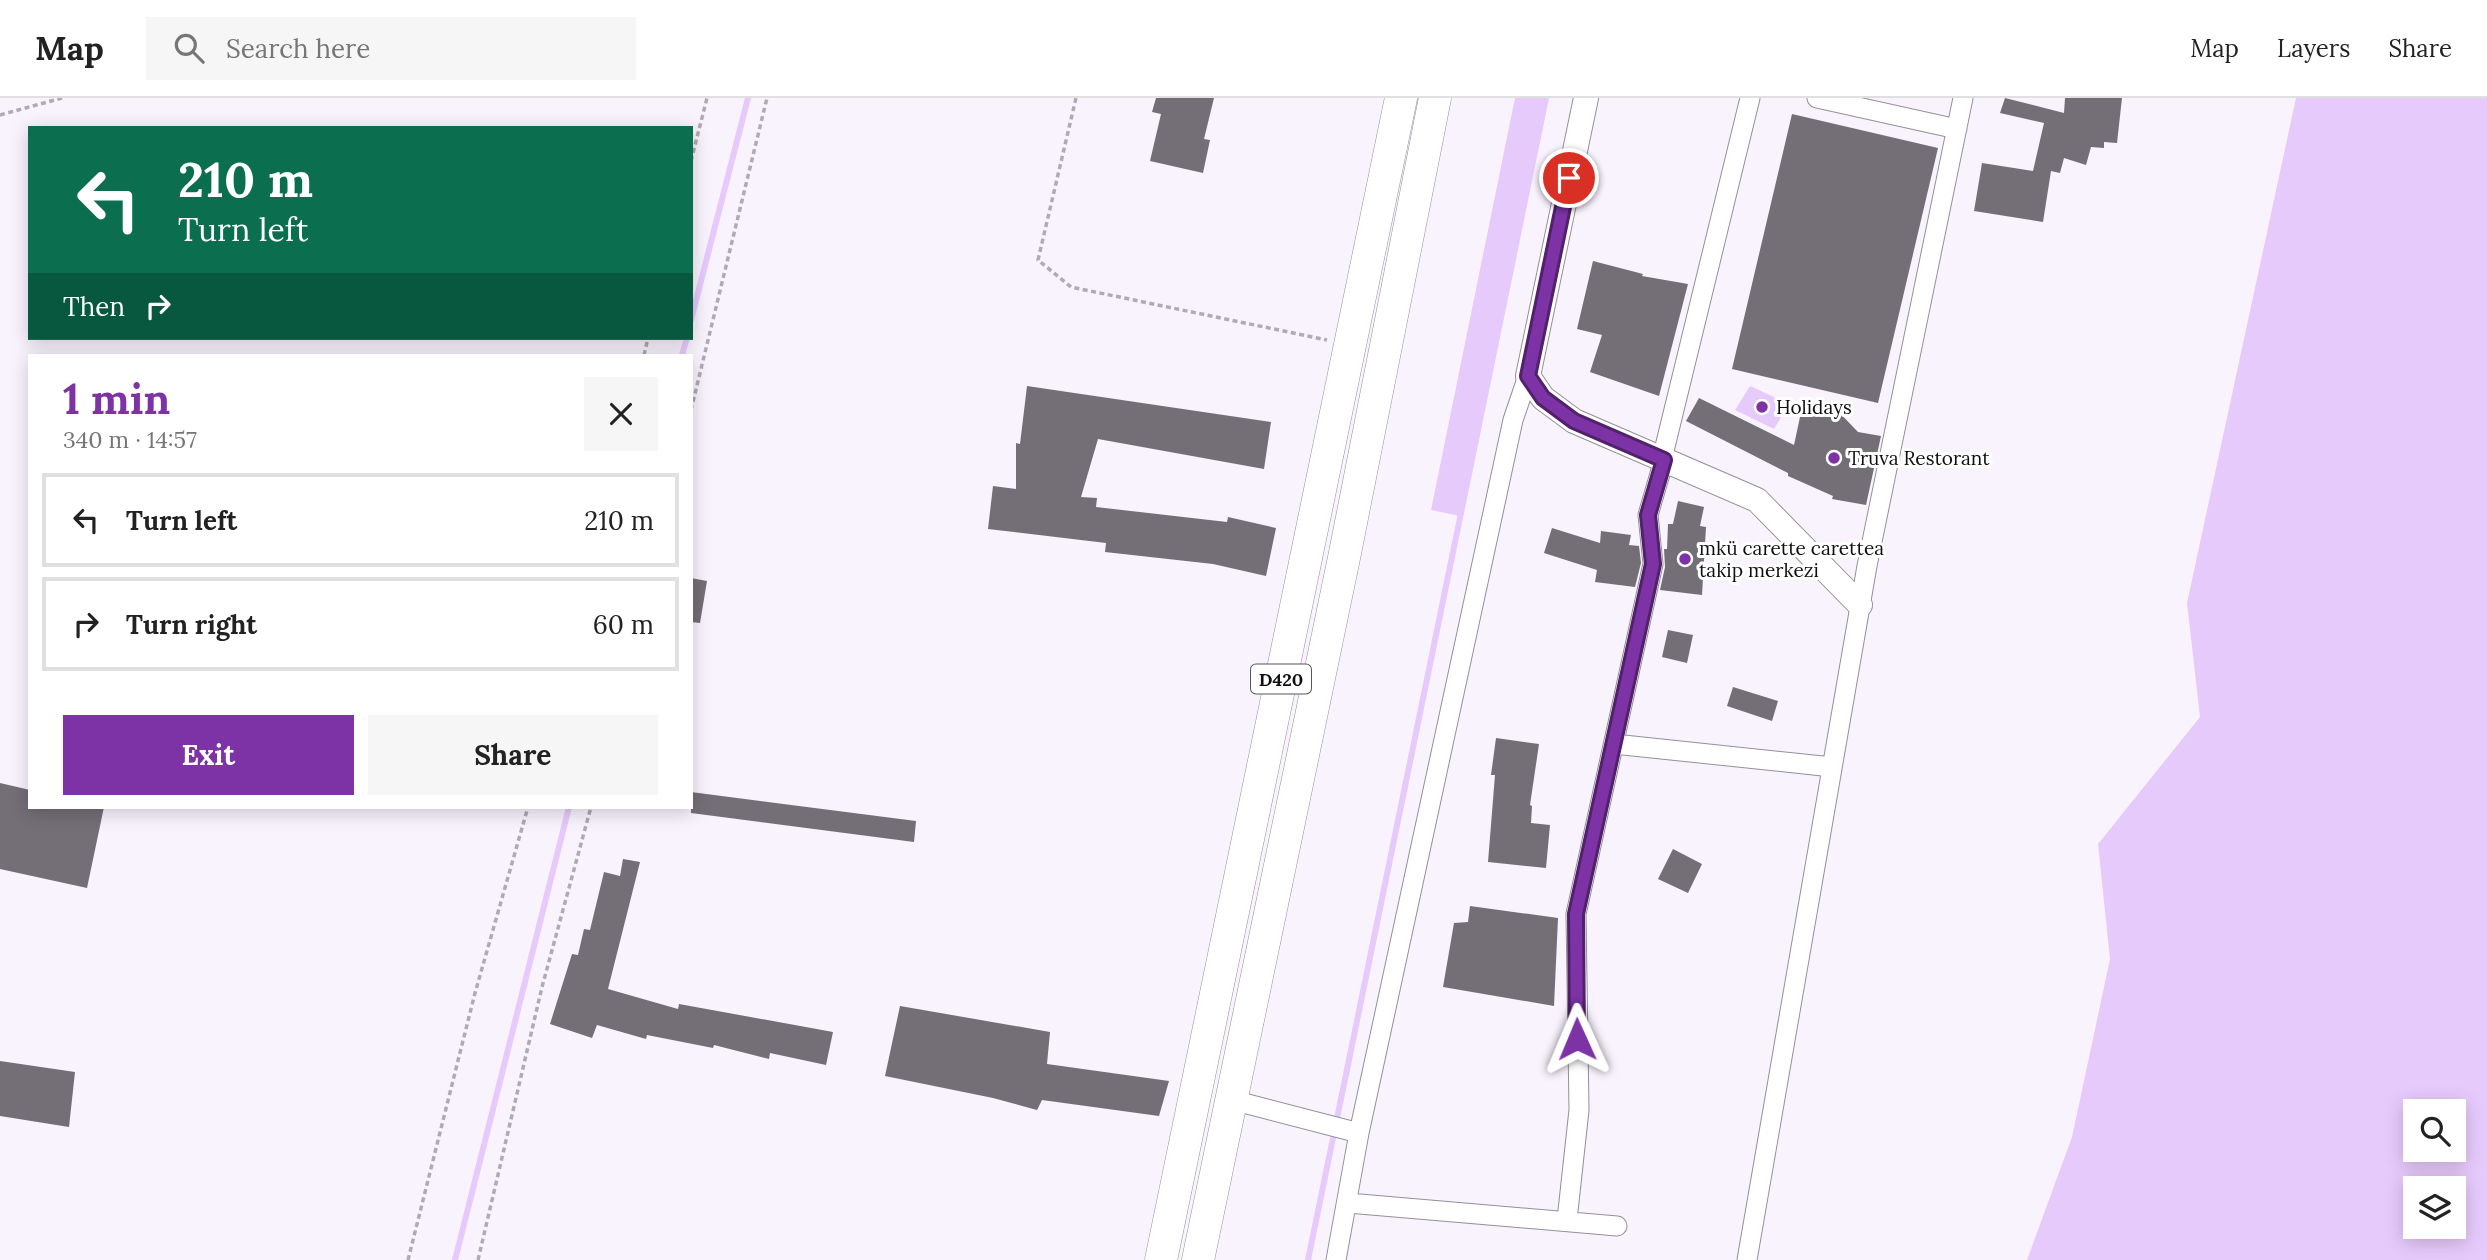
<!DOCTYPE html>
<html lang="en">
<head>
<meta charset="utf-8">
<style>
  body { margin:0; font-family:Lora,serif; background:#f6f6f6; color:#222; height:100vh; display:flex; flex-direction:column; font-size:26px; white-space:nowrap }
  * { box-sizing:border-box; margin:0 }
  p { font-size:23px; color:#767676 }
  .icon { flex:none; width:38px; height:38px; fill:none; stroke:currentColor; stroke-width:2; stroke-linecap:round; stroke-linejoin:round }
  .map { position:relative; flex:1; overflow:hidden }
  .details { position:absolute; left:28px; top:256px; width:665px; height:455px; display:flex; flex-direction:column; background:#fff; border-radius:0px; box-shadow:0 4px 18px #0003 }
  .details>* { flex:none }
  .hud { position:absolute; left:28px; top:28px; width:665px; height:214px; border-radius:0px; box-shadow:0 4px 18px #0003; background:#0b6e4f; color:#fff; overflow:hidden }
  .controls { position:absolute; left:2403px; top:1001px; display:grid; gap:14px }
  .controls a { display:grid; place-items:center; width:63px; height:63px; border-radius:0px; background:#fff; box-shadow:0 4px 18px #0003; font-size:35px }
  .pin { position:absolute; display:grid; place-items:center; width:60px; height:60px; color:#fff; margin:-30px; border:4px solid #fff; border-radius:50%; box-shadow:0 2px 7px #0007 }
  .me { position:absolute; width:77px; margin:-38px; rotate:359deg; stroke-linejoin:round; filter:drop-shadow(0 0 5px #0008) }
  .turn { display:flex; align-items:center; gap:24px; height:147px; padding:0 35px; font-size:32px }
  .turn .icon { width:91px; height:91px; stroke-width:2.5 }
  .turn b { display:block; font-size:49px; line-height:60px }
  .then { display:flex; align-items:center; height:66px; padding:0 35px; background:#0003; gap:14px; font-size:26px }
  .round { display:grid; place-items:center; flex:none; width:74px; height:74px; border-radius:0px; background:#f6f6f6 }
  .overview { display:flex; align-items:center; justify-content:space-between; height:119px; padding:0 35px }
  h1 { font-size:42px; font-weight:700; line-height:52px; color:#7d33a5 }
  .primary-button { display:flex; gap:14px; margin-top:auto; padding:14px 35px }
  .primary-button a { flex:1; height:80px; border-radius:0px; background:#7d33a5; color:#fff; font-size:28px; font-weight:700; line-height:80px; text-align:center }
  .primary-button a+a { background:#f6f6f6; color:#222 }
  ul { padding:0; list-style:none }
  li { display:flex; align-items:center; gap:21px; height:94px; margin:0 14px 10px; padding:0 21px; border:4px solid #e0e0e0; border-radius:0px }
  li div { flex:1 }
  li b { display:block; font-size:26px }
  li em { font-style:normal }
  header { display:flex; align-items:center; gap:42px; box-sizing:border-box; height:98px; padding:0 35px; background:#fff; border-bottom:2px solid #e0e0e0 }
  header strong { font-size:33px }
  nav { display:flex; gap:38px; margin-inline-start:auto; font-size:24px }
  .search { width:490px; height:63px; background:#f6f6f6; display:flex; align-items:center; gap:18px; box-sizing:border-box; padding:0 24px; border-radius:0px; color:#767676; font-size:26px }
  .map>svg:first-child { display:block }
  .water { fill:#e7cafc; fill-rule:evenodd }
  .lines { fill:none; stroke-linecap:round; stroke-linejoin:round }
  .stream { stroke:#e7cafc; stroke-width:6 }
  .building { fill:#746e77 }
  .minor-casing { stroke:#958f99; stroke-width:21 }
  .tertiary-casing { stroke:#958f99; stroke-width:26 }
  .primary-casing { stroke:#958f99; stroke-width:33 }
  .path { stroke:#afaab3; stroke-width:3.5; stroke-dasharray:5 3.5; stroke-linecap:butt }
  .minor { stroke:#fff; stroke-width:19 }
  .tertiary { stroke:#fff; stroke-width:24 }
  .primary { stroke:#fff; stroke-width:32 }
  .route-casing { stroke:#51216b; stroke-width:18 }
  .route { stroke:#7d33a5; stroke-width:12 }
  .poi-dot { fill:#7d33a5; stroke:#fff; stroke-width:2.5 }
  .labels { text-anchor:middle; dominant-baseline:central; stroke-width:6; stroke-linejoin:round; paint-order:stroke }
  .shield { fill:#fff; stroke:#585658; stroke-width:2 }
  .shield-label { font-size:18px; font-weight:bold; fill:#100e11 }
  .poi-label { font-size:19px; fill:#100e11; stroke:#fff; text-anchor:start }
</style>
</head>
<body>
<header>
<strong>Map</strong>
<div class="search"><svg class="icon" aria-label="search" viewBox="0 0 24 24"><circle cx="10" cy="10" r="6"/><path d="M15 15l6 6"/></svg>Search here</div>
<nav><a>Map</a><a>Layers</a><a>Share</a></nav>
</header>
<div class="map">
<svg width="2487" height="1162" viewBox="0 0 2487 1162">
  <rect width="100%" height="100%" fill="#f9f3fe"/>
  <path class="water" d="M 1515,0 L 1546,0 L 1460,418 L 1431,412 Z
    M 2296,0 L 2487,0 L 2487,1162 L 2027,1162 L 2072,1039 L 2110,861 L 2098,746 L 2200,619 L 2187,505 ZM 2415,1013 L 2454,1013 L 2454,1052 L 2415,1052 ZM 2415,1090 L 2454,1090 L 2454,1129 L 2415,1129 Z
    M 1750,288 L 1789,306 L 1774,331 L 1735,312 Z"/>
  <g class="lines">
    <path class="stream" d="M 691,222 L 748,0
      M 682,257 L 687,240
      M 455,1162 L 569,709
      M 1308,1162 L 1546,0"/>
  </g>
  <path class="building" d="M 1156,0 L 1214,0 L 1204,41 L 1210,42 L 1203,75 L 1150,63 L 1161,16 L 1152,14 Z
    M 2005,0 L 2064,15 L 2065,0 L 2122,0 L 2117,45 L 2104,44 L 2104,50 L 2091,49 L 2086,67 L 2064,60 L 2060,75 L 2051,73 L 2043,124 L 1974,113 L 1982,65 L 2033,73 L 2044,25 L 2000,15 Z
    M 1792,16 L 1938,50 L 1878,305 L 1732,271 Z
    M 1593,163 L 1643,176 L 1642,178 L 1688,186 L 1659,298 L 1590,274 L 1602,237 L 1577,231 Z
    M 1027,288 L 1271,324 L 1264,371 L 1098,341 L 1081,399 L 1097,400 L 1096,409 L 1227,424 L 1228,419 L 1276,430 L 1266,478 L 1213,466 L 1105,454 L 1106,445 L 988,431 L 993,388 L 1016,391 L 1016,345 L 1020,346 Z
    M 1699,300 L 1794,347 L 1800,319 L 1833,308 L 1858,334 L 1881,338 L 1866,407 L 1832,401 L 1833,398 L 1788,378 L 1788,375 L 1686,323 Z
    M 1678,403 L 1704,409 L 1700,428 L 1706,429 L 1702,497 L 1660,492 L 1665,469 L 1664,451 L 1667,451 L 1668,426 L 1673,426 Z
    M 1552,430 L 1600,445 L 1601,433 L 1631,437 L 1629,447 L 1639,448 L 1641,465 L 1635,489 L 1595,484 L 1597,472 L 1544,455 Z
    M 691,480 L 707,483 L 700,525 L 691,524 Z
    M 1668,532 L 1693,537 L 1687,565 L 1662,559 Z
    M 1733,589 L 1778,603 L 1772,623 L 1727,608 Z
    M 1496,640 L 1539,646 L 1530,707 L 1532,708 L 1531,725 L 1550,727 L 1546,770 L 1488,764 L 1495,677 L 1491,677 Z
    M 0,685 L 30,692 L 30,709 L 104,709 L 87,790 L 0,771 Z
    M 691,694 L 916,723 L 914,744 L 691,715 Z
    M 1673,751 L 1702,766 L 1688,795 L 1658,781 Z
    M 623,761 L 640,764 L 608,891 L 678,911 L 679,906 L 833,934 L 826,967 L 770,955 L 769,961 L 714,947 L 713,950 L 647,937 L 646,941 L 597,927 L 592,940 L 550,926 L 572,856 L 578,857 L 584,831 L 590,832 L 604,774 L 620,778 Z
    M 1470,808 L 1558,820 L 1554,908 L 1443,889 L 1454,825 L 1468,824 Z
    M 900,908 L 1050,934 L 1047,966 L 1169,983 L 1159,1018 L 1042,1002 L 1037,1012 L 993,1000 L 885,978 Z
    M 0,963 L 75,974 L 69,1029 L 0,1018 Z"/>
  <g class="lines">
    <defs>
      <path id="minor" d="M 1817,0 L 1957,31
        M 1662,361 L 1750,0
        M 1614,646 L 1832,669
        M 1232,1002 L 1359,1035
        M 1348,1105 L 1617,1128
        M 1567,1122 L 1579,1012 L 1576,816 L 1653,466 L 1648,417 L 1664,362
        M 1336,1162 L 1359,1035 L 1513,322 L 1528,278
        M 1747,1162 L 1867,468 L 1963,0"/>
      <path id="tertiary" d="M 1586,0 L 1528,278 L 1543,300 L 1574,323 L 1757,402 L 1860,507"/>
      <path id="primary" d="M 1161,1162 L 1401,0
        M 1198,1162 L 1345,455 L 1435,0"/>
    </defs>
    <use href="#minor" class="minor-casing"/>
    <use href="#tertiary" class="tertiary-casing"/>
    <use href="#primary" class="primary-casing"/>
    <path class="path" d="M 1076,0 L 1038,162 L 1071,189 L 1327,242
      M 0,17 L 62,0
      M 691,63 L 707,0
      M 644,257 L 648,240
      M 691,312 L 767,0
      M 408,1162 L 475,895 L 528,709
      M 478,1162 L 542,889 L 591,709"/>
    <use href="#minor" class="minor"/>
    <use href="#tertiary" class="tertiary"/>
    <use href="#primary" class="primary"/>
  </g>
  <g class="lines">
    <defs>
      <path id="route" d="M 1569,80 L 1528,278 L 1543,300 L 1574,323 L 1664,362 L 1648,417 L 1653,466 L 1576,816 L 1577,941"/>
    </defs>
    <use href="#route" class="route-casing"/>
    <use href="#route" class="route"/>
  </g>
  <g class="poi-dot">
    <circle cx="1762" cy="309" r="7"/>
    <circle cx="1834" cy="360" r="7"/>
    <circle cx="1685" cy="461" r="7"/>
  </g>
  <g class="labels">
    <rect class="shield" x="1251" y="566.5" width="60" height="29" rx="5"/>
    <g class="shield-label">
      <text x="1281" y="581">D420</text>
    </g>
    <g class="poi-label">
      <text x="1776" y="309">Holidays</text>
      <text x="1848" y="360">Truva Restorant</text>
      <text x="1699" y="450">mkü carette carettea<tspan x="1699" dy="22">takip merkezi</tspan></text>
    </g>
  </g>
</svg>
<div class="controls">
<a><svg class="icon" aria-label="search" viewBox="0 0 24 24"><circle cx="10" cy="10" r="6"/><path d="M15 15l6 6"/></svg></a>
<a><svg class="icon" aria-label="layers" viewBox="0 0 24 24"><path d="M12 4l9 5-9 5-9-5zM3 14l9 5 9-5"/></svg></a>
</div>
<div class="pin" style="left:1569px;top:80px;background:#d93025"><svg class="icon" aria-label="arrive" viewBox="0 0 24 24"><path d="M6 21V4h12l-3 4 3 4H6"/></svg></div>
<svg class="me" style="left:1577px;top:941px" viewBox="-20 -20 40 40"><path d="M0-17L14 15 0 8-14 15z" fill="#7d33a5" stroke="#fff" stroke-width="4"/></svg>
<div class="hud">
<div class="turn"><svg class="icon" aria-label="left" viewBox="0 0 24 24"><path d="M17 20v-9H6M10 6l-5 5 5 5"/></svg><div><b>210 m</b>Turn left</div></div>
<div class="then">Then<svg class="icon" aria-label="right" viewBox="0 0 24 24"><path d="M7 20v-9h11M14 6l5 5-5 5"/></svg></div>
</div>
<section class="details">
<div class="overview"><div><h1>1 min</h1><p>340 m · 14:57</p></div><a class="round"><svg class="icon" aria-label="close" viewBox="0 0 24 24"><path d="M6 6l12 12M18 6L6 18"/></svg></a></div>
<ul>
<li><svg class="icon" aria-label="left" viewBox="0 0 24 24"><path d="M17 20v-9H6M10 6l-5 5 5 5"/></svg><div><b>Turn left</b></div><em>210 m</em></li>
<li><svg class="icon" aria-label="right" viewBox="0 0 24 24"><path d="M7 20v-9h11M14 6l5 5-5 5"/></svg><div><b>Turn right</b></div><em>60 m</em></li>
</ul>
<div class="primary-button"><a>Exit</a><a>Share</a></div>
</section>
</div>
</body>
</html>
